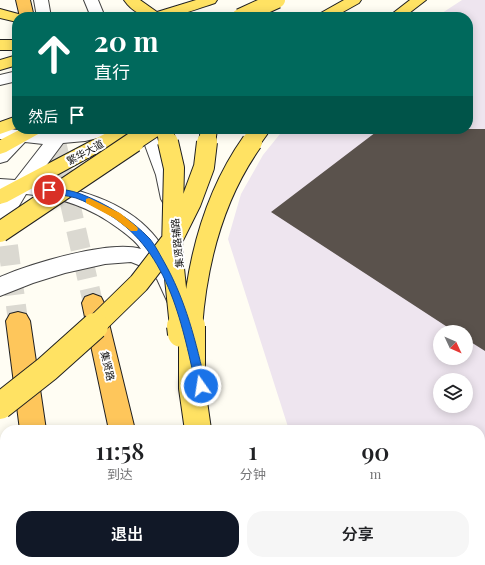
<!DOCTYPE html>
<html lang="zh">
<head>
<meta charset="utf-8">
<style>
  body { margin:0; font-family:"Playfair Display","Noto Sans SC",serif; background:#f6f6f6; color:#202124; height:100vh; display:flex; flex-direction:column; font-size:15px; white-space:nowrap }
  * { box-sizing:border-box; margin:0 }
  p { font-size:13px; color:#757577 }
  .icon { flex:none; width:22px; height:22px; fill:none; stroke:currentColor; stroke-width:2; stroke-linecap:round; stroke-linejoin:round }
  .map { position:relative; flex:1; overflow:hidden }
  .details { position:absolute; left:0px; top:425px; width:485px; height:140px; display:flex; flex-direction:column; background:#fff; border-radius:16px 16px 0 0; box-shadow:0 2px 10px #0003 }
  .details>* { flex:none }
  .top-card { position:absolute; left:12px; top:12px; width:461px; height:122px; border-radius:16px; box-shadow:0 2px 10px #0003; background:#00695c; color:#fff; overflow:hidden }
  .needle { width:26px; rotate:134deg }
  .controls { position:absolute; left:433px; top:325px; display:grid; gap:8px }
  .controls a { display:grid; place-items:center; width:40px; height:40px; border-radius:50%; background:#fff; box-shadow:0 2px 10px #0003; font-size:20px }
  .pin { position:absolute; display:grid; place-items:center; width:34px; height:34px; color:#fff; margin:-17px; border:2px solid #fff; border-radius:50%; box-shadow:0 1px 4px #0007 }
  .me { position:absolute; width:44px; margin:-22px; rotate:347deg; stroke-linejoin:round; filter:drop-shadow(0 0 3px #0008) }
  .turn { display:flex; align-items:center; gap:14px; height:84px; padding:0 16px; font-size:18px }
  .turn .icon { width:52px; height:52px; stroke-width:2.5 }
  .turn b { display:block; font-size:28px; line-height:34px }
  .then { display:flex; align-items:center; height:38px; padding:0 16px; background:#0003; gap:8px; font-size:15px }
  .eta { display:flex; justify-content:space-evenly; align-items:center; height:68px; text-align:center }
  .eta b { font-size:24px; font-weight:600; line-height:28px }
  .action { display:flex; gap:8px; margin-top:auto; padding:8px 16px }
  .action a { flex:1; height:46px; border-radius:16px; background:#111827; color:#fff; font-size:16px; font-weight:600; line-height:46px; text-align:center }
  .action a+a { background:#f6f6f6; color:#202124 }
  .map>svg:first-child { display:block }
  .industrial { fill:#eee5ef; fill-rule:evenodd }
  .building { fill:#5a524c }
  .lines { fill:none; stroke-linecap:round; stroke-linejoin:round }
  .trunk-tunnel-far1 { stroke:#dbd9d1; stroke-width:16; stroke-dasharray:16 8; stroke-linecap:butt }
  .trunk-tunnel { stroke:#dbd9d1; stroke-width:20; stroke-dasharray:20 10; stroke-linecap:butt }
  .tertiary-casing { stroke:#434343; stroke-width:2 }
  .primary-casing { stroke:#212121; stroke-width:2 }
  .trunk-casing { stroke:#212121; stroke-width:2 }
  .tertiary { fill:#fff; fill-rule:evenodd }
  .primary { fill:#ffe263; fill-rule:evenodd }
  .trunk { fill:#fec65b; fill-rule:evenodd }
  .primary-bridge-far2-casing { stroke:#212121; stroke-width:18; stroke-linecap:butt }
  .primary-bridge-far1-casing { stroke:#212121; stroke-width:22; stroke-linecap:butt }
  .primary-bridge-casing { stroke:#212121; stroke-width:28; stroke-linecap:butt }
  .primary-bridge-far2 { stroke:#ffe263; stroke-width:16 }
  .primary-bridge-far1 { stroke:#ffe263; stroke-width:20 }
  .primary-bridge { stroke:#ffe263; stroke-width:26 }
  .route { fill:#1a73e8; stroke:#114b97 }
  .slow { fill:#f59e0b }
  .labels { text-anchor:middle; dominant-baseline:central; stroke-width:4; stroke-linejoin:round; paint-order:stroke }
  .street-label { font-size:10px; fill:#101010; stroke:#fff }
</style>
</head>
<body>
<div class="map">
<svg width="485" height="565" viewBox="0 0 485 565">
  <rect width="100%" height="100%" fill="#fffdf3"/>
  <path class="industrial" d="M 462,0 L 485,0 L 485,565 L 337,565 L 335,560 L 480,560 L 480,430 L 289,430 L 228,239 L 241,194 L 263,155 L 284,129 L 468,129 L 468,17 L 436,17 ZM 440,332 L 466,332 L 466,358 L 440,358 ZM 440,380 L 466,380 L 466,406 L 440,406 Z"/>
  <path class="building" d="M 380,129 L 485,129 L 485,351 L 466,339 L 466,332 L 455,332 L 271,212 Z"/>
  <g class="lines">
    <path class="trunk-tunnel-far1" d="M 53,129 L 56,143"/>
    <path class="trunk-tunnel" d="M 56,142 L 93,303
      M 0,186 L 18,321"/>
    <defs>
      <path id="tertiary" d="M 34,0 L 48,0 L 51,17 L 37,17 Z
        M 84,0 L 98,0 L 105,17 L 91,17 Z
        M 17,71 L 17,81 L 0,85 L 0,75 Z
        M 0,127 L 17,130 L 32,129 L 34,132 L 52,132 L 55,129 L 71,129 L 71,131 L 87,129 L 122,129 L 119,133 L 85,141 L 63,143 L 34,182 C 75,187 124,201 152,233 C 168,251 178,275 187,297 L 184,303 L 176,306 L 168,303 L 157,279 L 141,266 L 131,262 L 105,264 L 65,273 L 33,283 L 0,296 L 0,277 C 30,264 111,239 141,249 C 135,240 126,234 118,228 C 90,207 60,197 26,194 L 7,226 L 0,228 L 0,204 L 7,193 L 0,193 L 0,179 L 15,180 L 43,144 L 25,142 L 7,161 L 0,163 L 0,146 L 7,140 L 0,139 Z
        M 139,129 L 157,129 L 174,175 L 181,199 L 178,204 L 171,206 L 164,204 L 161,199 L 156,175 Z
        M 237,560 L 267,560 L 269,565 L 239,565 Z"/>
      <path id="primary" d="M 124,0 L 140,0 L 157,12 L 196,0 L 217,0 L 215,3 C 186,12 146,32 124,0 Z
        M 344,0 L 361,0 L 359,3 L 334,17 L 317,17 L 319,14 Z
        M 410,0 L 426,0 L 404,17 L 388,17 Z
        M 0,9 L 22,15 L 24,17 L 17,17 L 17,22 L 0,18 Z
        M 0,40 L 17,40 L 17,50 L 0,50 Z
        M 17,55 L 17,65 L 0,70 L 0,60 Z
        M 17,116 L 17,128 L 0,134 L 0,122 Z
        M 21,129 L 43,129 L 40,133 L 6,152 L 0,154 L 0,140 Z
        M 114,129 L 137,129 L 134,133 L 7,202 L 0,204 L 0,189 Z
        M 205,560 L 235,560 L 236,565 L 206,565 Z"/>
      <path id="trunk" d="M 16,0 L 30,0 L 34,17 L 20,17 Z
        M 93,294 L 101,297 L 104,303 L 135,430 L 109,430 L 82,303 L 85,297 Z
        M 18,312 L 26,314 L 30,321 L 46,430 L 20,430 L 6,321 L 10,314 Z
        M 36,560 L 66,560 L 66,565 L 36,565 Z
        M 137,560 L 167,560 L 169,565 L 139,565 Z"/>
    </defs>
    <use href="#tertiary" class="tertiary-casing"/>
    <use href="#primary" class="primary-casing"/>
    <use href="#trunk" class="trunk-casing"/>
    <use href="#tertiary" class="tertiary"/>
    <use href="#primary" class="primary"/>
    <use href="#trunk" class="trunk"/>
    <defs>
      <path id="primary-bridge-far2" d="M 240,17 L 277,0
        M 164,129 L 168,143
        M 133,143 L 154,129
        M 207,143 L 209,129
        M 251,143 L 261,129"/>
      <path id="primary-bridge-far1" d="M 168,142 L 174,168 L 172,249 L 180,327
        M 0,232 L 134,142
        M 94,327 L 139,283 L 172,240 L 191,202 L 204,167 L 207,142
        M 192,327 C 197,261 213,197 252,142"/>
      <path id="primary-bridge" d="M 180,326 L 181,334
        M 192,326 L 192,388 L 198,430
        M 0,406 L 47,369 L 95,326"/>
    </defs>
    <use href="#primary-bridge-far2" class="primary-bridge-far2-casing"/>
    <use href="#primary-bridge-far1" class="primary-bridge-far1-casing"/>
    <use href="#primary-bridge" class="primary-bridge-casing"/>
    <use href="#primary-bridge-far2" class="primary-bridge-far2"/>
    <use href="#primary-bridge-far1" class="primary-bridge-far1"/>
    <use href="#primary-bridge" class="primary-bridge"/>
  </g>
  <path class="route" d="M 49,187 C 59,189 71,190 81,194 C 107,204 131,219 150,239 C 155,245 159,253 163,260 C 186,300 196,342 206,386 L 205,390 L 201,391 L 197,390 L 196,386 C 181,320 168,247 103,211 C 95,207 85,201 76,198 C 66,195 56,195 46,192 L 45,190 Z"/>
  <path class="slow" d="M 89,198 L 120,213 L 137,227 L 138,229 L 137,231 L 131,231 L 114,218 L 86,203 L 86,199 Z"/>
  <g class="labels">
    <g class="street-label">
      <text transform="translate(85 152) rotate(-28)">繁华大道</text>
      <text transform="translate(177 243) rotate(-96)">集贤路辅路</text>
      <text transform="translate(108 366) rotate(77)">集贤路</text>
    </g>
  </g>
</svg>
<div class="controls">
<a><svg class="needle" viewBox="-14 -14 28 28"><path d="M0-13l5 13h-10z" fill="#e53935"/><path d="M0 13l5-13h-10z" fill="#757577"/></svg></a>
<a><svg class="icon" aria-label="layers" viewBox="0 0 24 24"><path d="M12 4l9 5-9 5-9-5zM3 14l9 5 9-5"/></svg></a>
</div>
<div class="pin" style="left:49px;top:190px;background:#d93025"><svg class="icon" aria-label="arrive" viewBox="0 0 24 24"><path d="M6 21V4h12l-3 4 3 4H6"/></svg></div>
<svg class="me" style="left:201px;top:386px" viewBox="-20 -20 40 40"><circle r="17" fill="#1a73e8" stroke="#fff" stroke-width="3"/><path d="M0-11L8 9 0 5-8 9z" fill="#fff"/></svg>
<div class="top-card">
<div class="turn"><svg class="icon" aria-label="ahead" viewBox="0 0 24 24"><path d="M12 20V5M6 11l6-6 6 6"/></svg><div><b>20 m</b>直行</div></div>
<div class="then">然后<svg class="icon" aria-label="arrive" viewBox="0 0 24 24"><path d="M6 21V4h12l-3 4 3 4H6"/></svg></div>
</div>
<section class="details">
<div class="eta">
<div><b>11:58</b><p>到达</p></div>
<div><b>1</b><p>分钟</p></div>
<div><b>90</b><p>m</p></div>
</div>
<div class="action"><a>退出</a><a>分享</a></div>
</section>
</div>
</body>
</html>
